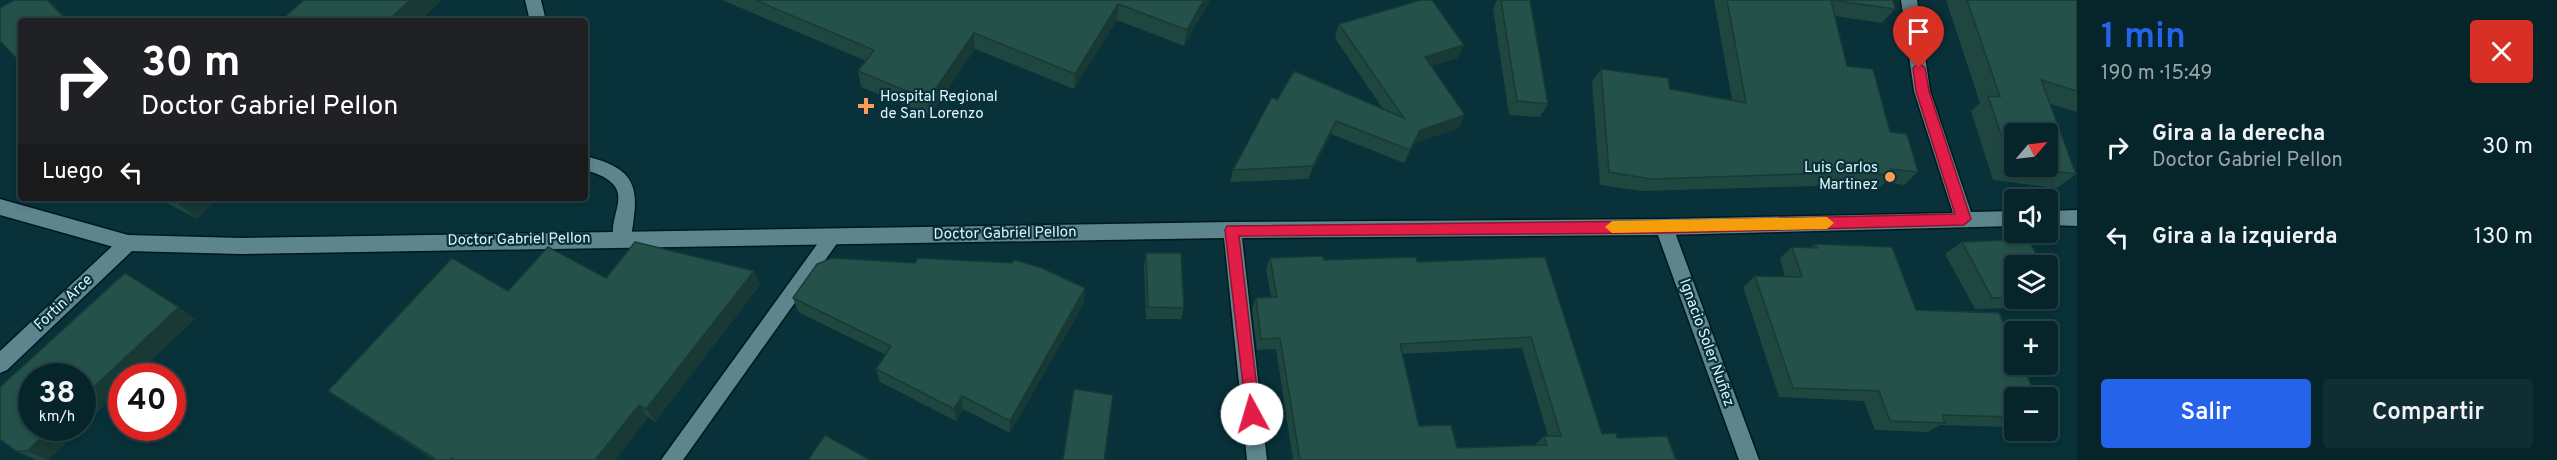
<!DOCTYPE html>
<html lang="es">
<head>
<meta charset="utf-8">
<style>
  body { margin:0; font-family:Overpass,sans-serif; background:#0f2d33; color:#f1f3f6; height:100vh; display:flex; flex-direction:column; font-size:22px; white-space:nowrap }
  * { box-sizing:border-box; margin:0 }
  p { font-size:20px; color:#98a5a9 }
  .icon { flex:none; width:33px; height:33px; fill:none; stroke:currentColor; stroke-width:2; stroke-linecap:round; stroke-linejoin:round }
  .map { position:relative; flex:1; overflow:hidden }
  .side { display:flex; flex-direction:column; background:#06252b; width:480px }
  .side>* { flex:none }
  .banner { position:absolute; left:18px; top:18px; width:570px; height:183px; border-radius:6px; box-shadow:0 3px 9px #0003,0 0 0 2px #274247; background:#202124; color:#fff; overflow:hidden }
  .needle { width:39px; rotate:62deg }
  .tools { position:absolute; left:2004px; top:123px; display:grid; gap:12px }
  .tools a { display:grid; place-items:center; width:54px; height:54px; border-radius:6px; background:#06252b; box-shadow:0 3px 9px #0003,0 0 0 2px #274247; font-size:30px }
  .speed { position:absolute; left:18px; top:363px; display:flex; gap:12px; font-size:30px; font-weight:700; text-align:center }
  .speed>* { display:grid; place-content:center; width:78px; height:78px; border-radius:50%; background:#06252b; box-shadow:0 3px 9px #0003,0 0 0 2px #274247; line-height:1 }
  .speed small { font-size:15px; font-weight:400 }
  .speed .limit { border:9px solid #d22; background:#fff; color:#111 }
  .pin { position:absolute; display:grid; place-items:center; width:51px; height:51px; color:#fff; margin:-62px -26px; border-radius:50% 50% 50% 0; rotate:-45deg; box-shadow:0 0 6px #0007 }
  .pin .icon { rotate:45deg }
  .me { position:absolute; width:66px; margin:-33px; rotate:354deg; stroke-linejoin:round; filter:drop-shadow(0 0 4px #0008) }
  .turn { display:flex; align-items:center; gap:21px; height:126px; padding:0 24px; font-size:27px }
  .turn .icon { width:78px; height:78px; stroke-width:2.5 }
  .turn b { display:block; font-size:42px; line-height:51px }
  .then { display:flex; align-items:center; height:57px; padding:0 24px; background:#0003; gap:12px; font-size:22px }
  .round { display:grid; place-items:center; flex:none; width:63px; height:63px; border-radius:6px; background:#0f2d33 }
  .head { display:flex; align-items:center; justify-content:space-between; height:102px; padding:0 24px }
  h1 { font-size:36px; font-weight:600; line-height:45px; color:#2563eb }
  .cta { display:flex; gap:12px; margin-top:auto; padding:12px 24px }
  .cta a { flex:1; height:69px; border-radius:6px; background:#2563eb; color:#fff; font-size:24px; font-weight:600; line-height:69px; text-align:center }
  .cta a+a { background:#0f2d33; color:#f1f3f6 }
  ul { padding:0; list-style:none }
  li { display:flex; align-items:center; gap:18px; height:90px; padding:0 24px }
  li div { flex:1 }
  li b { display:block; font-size:22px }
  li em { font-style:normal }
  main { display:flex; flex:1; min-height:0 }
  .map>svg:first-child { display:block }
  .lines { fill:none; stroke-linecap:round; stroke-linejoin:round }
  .lane-casing { stroke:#00181e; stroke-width:3 }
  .street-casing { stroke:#00181e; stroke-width:3 }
  .secondary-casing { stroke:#00181e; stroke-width:3 }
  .lane { fill:#5d858d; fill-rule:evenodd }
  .street { fill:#5d858d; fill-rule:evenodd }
  .secondary { fill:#5d858d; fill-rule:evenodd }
  .wall { fill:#1f4740; fill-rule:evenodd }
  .shaded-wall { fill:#193934 }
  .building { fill:#24524a; stroke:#193934; stroke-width:1.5; fill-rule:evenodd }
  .route { fill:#e11d48; stroke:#92132f; stroke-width:1.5 }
  .slow { fill:#f59e0b }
  .poi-dot { fill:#fd9c56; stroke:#083139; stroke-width:2 }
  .labels { text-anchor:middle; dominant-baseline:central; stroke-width:4.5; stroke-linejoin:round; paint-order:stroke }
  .poi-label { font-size:15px; fill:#e0f5fa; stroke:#083139; text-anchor:start }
  .street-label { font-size:15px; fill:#e0f5fa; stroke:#083139 }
</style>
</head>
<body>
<main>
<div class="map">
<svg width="2077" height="460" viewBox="0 0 2077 460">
  <rect width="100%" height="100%" fill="#083139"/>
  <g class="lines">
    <defs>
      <path id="lane" d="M 525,0 L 541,0 L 546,21 L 530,21 Z
        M 585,156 C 620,165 640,175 634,216 C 633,225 632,235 628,244 L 622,246 L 616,244 C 602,215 646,187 585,170 Z"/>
      <path id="street" d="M 1664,219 L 1670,222 L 1673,227 L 1759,460 L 1739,460 L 1655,227 L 1658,222 Z
        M 832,229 L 838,232 L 841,237 L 838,242 L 683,460 L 661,460 L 826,232 Z
        M 128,235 L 134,237 L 137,243 L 134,249 L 7,370 L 0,373 L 0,351 L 122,237 Z"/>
      <path id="secondary" d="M 1901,0 L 1917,0 L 1930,91 L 1971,212 L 2014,211 L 2014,226 L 1664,235 L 1242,238 L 1267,460 L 1247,460 L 1224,238 L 241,254 L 128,251 L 0,215 L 0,199 L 128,235 L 241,238 L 1232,222 L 1664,219 L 1953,213 L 1914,91 Z
        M 2077,210 L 2077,226 L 2048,225 L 2048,211 Z"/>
    </defs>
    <use href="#lane" class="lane-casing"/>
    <use href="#street" class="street-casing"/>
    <use href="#secondary" class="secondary-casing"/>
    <use href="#lane" class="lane"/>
    <use href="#street" class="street"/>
    <use href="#secondary" class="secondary"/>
  </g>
  <path class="wall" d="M 722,0 L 1210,0 L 1184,46 L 1117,20 L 1074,89 L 975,49 L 930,115 L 861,87 L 858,71 L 866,61 Z
    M 1497,0 L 1530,0 L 1548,104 L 1540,117 L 1509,115 L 1493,9 Z
    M 1714,0 L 1893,0 L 1895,9 L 1882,23 L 1835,16 L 1847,66 L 1918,172 L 1904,185 L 1886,182 L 1879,188 L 1821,181 L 1816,186 L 1641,191 L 1600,185 L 1592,82 L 1601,69 L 1670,89 L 1732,100 Z
    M 1946,0 L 2077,0 L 2077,112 L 2050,104 L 2076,174 L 2057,188 L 1993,180 L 1971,111 L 1980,103 Z
    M 1339,24 L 1458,58 L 1431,66 L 1459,128 L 1414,143 L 1404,163 L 1331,134 L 1308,179 L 1230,182 L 1233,170 L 1277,100 L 1383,109 L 1335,38 Z
    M 157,198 L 218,198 L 197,219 Z
    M 1962,242 L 2014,266 L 2014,298 L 2048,298 L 2048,273 L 2060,295 L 2041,307 L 1975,309 L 1945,254 Z
    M 1815,244 L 1916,310 L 2014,398 L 2014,427 L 1940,425 L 1928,432 L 1875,430 L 1864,401 L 1779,397 L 1743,287 L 1755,276 L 1785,277 L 1780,258 L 1792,247 L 1810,248 Z
    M 1146,253 L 1184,308 L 1181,319 L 1146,319 L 1144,265 Z
    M 1545,257 L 1602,434 L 1617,438 L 1676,460 L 1293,460 L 1276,349 L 1257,350 L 1252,309 L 1256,298 L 1271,297 L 1266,269 L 1270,258 L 1417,262 ZM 1522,348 L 1548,436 L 1544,436 L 1535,445 L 1457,448 L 1419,426 L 1402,354 Z
    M 754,271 L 760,285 L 655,422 L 648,417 L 615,460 L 434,460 L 345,403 L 328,391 L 508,291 L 606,278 Z
    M 125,273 L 195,319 L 134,376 L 122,376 L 122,389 L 82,426 L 82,376 L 32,376 L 32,428 L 81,428 L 48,460 L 36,460 L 16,451 L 0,439 L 0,387 Z
    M 1085,288 L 1084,303 L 1010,433 L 963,409 L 956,421 L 880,382 L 876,369 L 886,355 L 798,312 L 793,298 Z"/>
  <path class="shaded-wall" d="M 47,0 L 49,0 L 69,21 L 68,21 Z
    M 410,0 L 442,0 L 420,21 L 388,21 Z
    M 1204,0 L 1210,0 L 1184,46 L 1187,30 Z
    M 1118,4 L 1117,20 L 1074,89 L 1075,74 Z
    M 974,33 L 975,49 L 930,115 L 928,100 Z
    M 1464,45 L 1458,58 L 1419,70 L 1425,57 Z
    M 1465,115 L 1459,128 L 1414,143 L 1404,163 L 1420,130 Z
    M 1336,121 L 1331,134 L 1308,179 L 1313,166 Z
    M 177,198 L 218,198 L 197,219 L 174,200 Z
    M 754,271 L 760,285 L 655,422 L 646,409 Z
    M 1085,288 L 1084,303 L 1010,433 L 1010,421 Z
    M 179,307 L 195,319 L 134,376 L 122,376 L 122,389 L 82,426 L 82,398 Z
    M 962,396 L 963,409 L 956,421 L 954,409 Z
    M 639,405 L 648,417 L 615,460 L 595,460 Z
    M 52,428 L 81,428 L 48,460 L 27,451 Z"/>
  <path class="building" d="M 14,0 L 47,0 L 68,21 L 21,21 L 21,59 L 19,61 L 0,41 L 0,8 Z
    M 304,0 L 410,0 L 388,21 L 280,21 Z
    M 755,0 L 1204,0 L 1187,30 L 1118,4 L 1075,74 L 974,33 L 928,100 L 858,71 L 874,50 Z
    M 1421,0 L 1432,0 L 1464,45 L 1425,57 L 1465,115 L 1420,130 L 1410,150 L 1336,121 L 1313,166 L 1233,170 L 1272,97 L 1277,100 L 1294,71 L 1404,118 L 1339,24 Z
    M 1501,0 L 1530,0 L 1548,104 L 1517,101 Z
    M 1727,0 L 1893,0 L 1895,9 L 1831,0 L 1847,66 L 1873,69 L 1890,132 L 1907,134 L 1918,172 L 1891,169 L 1893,176 L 1828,167 L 1829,173 L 1651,179 L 1609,172 L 1601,69 L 1668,78 L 1670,89 L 1746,103 Z
    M 1967,0 L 2077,0 L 2077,91 L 2041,80 L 2076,174 L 2015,166 L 2048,166 L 2048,134 L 2014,134 L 2014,166 L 2012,166 L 1988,96 L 2000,97 Z
    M 2028,239 L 2043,266 L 2014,266 L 2014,297 L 1992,298 L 1962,242 Z
    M 635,242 L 754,271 L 646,409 L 639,405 L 595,460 L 455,460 L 452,458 L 450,460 L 437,460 L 328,391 L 452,258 L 508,291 L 548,247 L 606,278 Z
    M 1815,244 L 1892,247 L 1916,310 L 1999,313 L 2014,348 L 2014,364 L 2022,364 L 2037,398 L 2014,398 L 2014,417 L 1942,415 L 1945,423 L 1890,421 L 1879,391 L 1793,388 L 1755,276 L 1802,277 L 1792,247 L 1817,248 Z
    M 1146,253 L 1181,253 L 1184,308 L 1148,307 Z
    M 1323,256 L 1324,260 L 1416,257 L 1417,262 L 1545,257 L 1602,434 L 1616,433 L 1617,438 L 1667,436 L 1676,460 L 1300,460 L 1280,338 L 1261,339 L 1256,298 L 1277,297 L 1270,258 ZM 1531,337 L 1561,436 L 1544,436 L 1547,445 L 1457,448 L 1451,425 L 1419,426 L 1400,344 Z
    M 832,258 L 915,263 L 918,258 L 1012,263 L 1014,260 L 1042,268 L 1085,288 L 1010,421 L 962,396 L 954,409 L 876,369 L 891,346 L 793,298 L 817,264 Z
    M 125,273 L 179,307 L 82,398 L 82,376 L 32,376 L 32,428 L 52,428 L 27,451 L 16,451 L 0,439 L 0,387 Z
    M 2048,273 L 2060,295 L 2048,296 Z
    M 1074,389 L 1113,395 L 1104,460 L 1063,460 Z
    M 825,435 L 870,460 L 808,460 Z"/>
  <path class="route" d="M 1919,63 L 1925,68 L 1929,91 L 1971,219 L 1964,225 L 1664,233 L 1239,236 L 1260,414 L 1257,419 L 1252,421 L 1247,419 L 1225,230 L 1227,226 L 1664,221 L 1955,214 L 1916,91 L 1913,68 Z"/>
  <path class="slow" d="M 1827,217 L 1834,223 L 1827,229 L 1612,233 L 1605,227 L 1612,221 Z"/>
  <g class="poi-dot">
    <path d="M863 97h6v6h6v6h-6v6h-6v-6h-6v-6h6z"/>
    <circle cx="1890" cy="177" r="6"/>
  </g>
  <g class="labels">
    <g class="poi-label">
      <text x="880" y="97">Hospital Regional<tspan x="880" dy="17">de San Lorenzo</tspan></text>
      <text x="1878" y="168" text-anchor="end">Luis Carlos<tspan x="1878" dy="17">Martinez</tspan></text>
    </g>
    <g class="street-label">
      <text transform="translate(1005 234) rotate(-1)">Doctor Gabriel Pellon</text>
      <text transform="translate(519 240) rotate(-1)">Doctor Gabriel Pellon</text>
      <text transform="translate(64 303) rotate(-43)">Fortin Arce</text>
      <text transform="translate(1706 343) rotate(70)">Ignacio Soler Nuñez</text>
    </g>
  </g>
</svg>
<div class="tools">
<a><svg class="needle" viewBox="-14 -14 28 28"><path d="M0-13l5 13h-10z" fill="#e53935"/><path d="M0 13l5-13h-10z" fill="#98a5a9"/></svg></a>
<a><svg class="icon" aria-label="sound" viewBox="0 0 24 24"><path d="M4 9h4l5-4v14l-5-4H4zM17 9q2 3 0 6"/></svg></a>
<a><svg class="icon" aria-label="layers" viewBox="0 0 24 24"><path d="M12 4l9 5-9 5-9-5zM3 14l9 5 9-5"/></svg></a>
<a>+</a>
<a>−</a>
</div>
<div class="speed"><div>38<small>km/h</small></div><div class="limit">40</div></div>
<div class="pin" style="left:1919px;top:68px;background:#d93025"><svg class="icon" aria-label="arrive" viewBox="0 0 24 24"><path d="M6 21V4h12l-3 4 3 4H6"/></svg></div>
<svg class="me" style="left:1252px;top:414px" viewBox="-20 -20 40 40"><circle r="19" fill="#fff"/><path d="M0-13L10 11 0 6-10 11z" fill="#e11d48"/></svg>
<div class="banner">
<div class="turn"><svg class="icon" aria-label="right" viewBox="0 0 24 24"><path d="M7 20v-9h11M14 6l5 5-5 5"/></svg><div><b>30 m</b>Doctor Gabriel Pellon</div></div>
<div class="then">Luego<svg class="icon" aria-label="left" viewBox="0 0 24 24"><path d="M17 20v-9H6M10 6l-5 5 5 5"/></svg></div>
</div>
</div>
<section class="side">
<div class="head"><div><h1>1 min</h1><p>190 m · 15:49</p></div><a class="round" style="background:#d93025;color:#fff"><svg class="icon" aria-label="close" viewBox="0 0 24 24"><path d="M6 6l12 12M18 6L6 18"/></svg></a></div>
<ul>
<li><svg class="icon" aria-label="right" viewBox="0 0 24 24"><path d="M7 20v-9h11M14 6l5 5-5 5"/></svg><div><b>Gira a la derecha</b><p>Doctor Gabriel Pellon</p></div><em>30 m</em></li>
<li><svg class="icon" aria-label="left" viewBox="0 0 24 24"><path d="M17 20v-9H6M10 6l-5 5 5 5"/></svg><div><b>Gira a la izquierda</b></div><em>130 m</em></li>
</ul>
<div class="cta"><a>Salir</a><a>Compartir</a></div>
</section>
</main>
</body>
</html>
